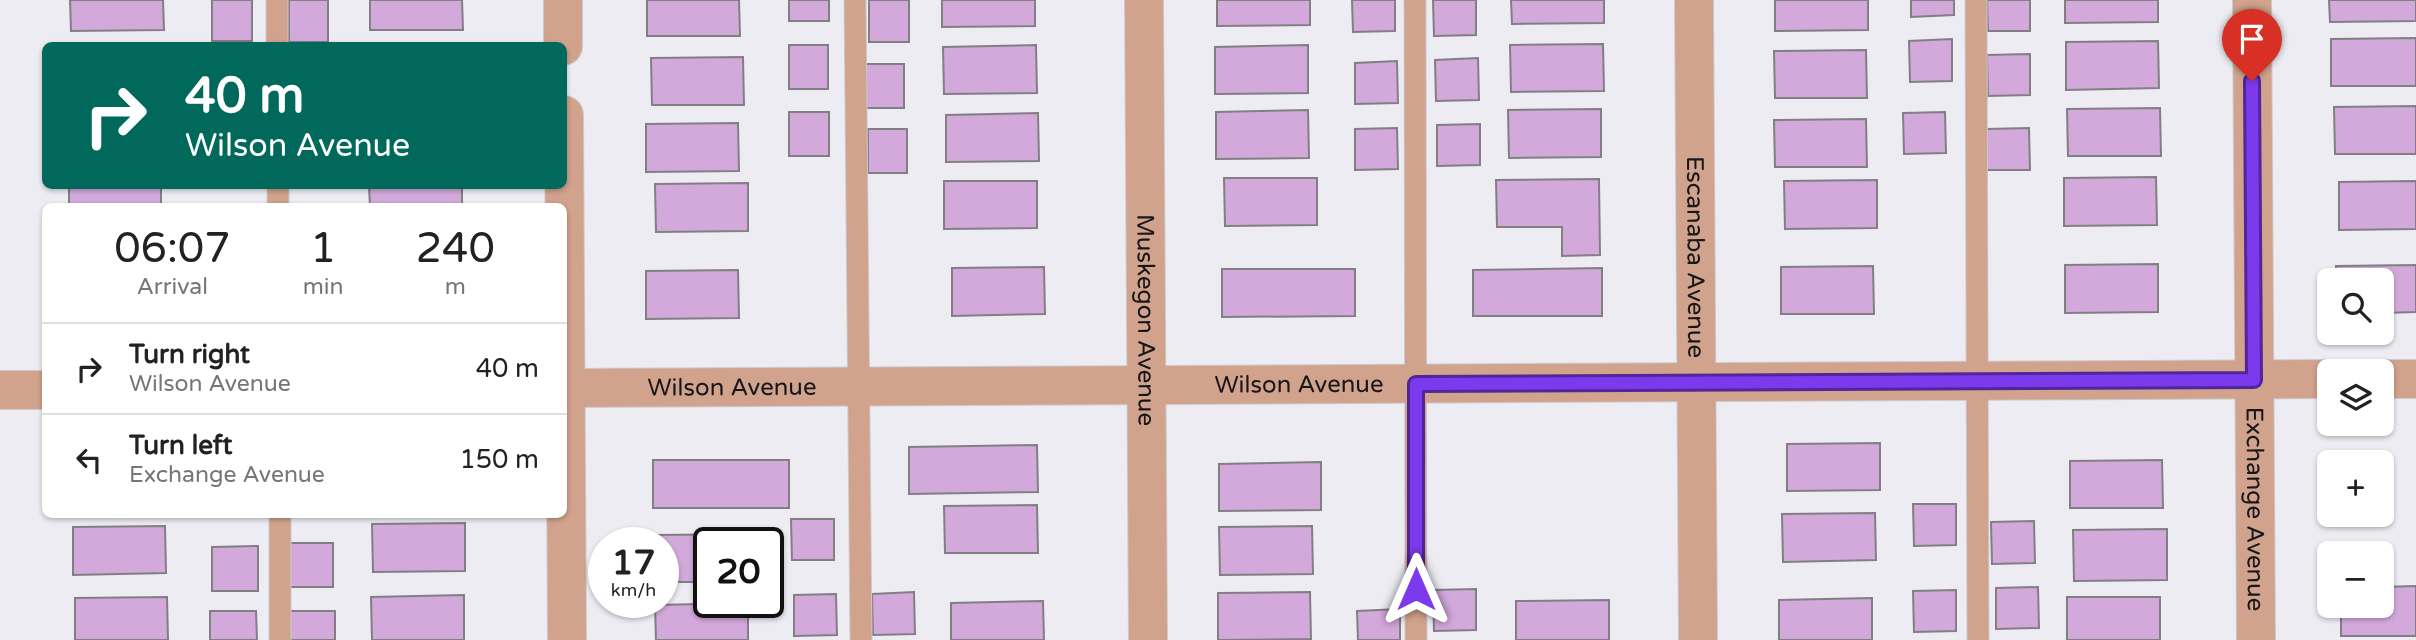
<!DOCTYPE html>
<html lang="en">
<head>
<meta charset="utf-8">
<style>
  body { margin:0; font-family:"Varela Round",sans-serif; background:#f2f2f2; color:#222; height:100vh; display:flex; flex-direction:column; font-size:26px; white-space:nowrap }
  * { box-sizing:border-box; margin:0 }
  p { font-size:23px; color:#767676 }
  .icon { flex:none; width:38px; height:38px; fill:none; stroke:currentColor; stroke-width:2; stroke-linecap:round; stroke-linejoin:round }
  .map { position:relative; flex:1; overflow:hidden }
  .side { position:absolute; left:42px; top:203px; width:525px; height:315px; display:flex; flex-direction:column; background:#fff; border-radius:10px; box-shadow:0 2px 5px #0004 }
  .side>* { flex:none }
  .guide { position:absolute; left:42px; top:42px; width:525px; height:147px; border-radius:10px; box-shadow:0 2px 5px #0004; background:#00695c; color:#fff; overflow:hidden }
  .fabs { position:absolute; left:2317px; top:268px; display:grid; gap:14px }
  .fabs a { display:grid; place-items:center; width:77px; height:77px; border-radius:10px; background:#fff; box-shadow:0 2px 5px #0004; font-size:35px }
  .speed { position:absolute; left:588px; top:527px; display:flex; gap:14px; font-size:35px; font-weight:700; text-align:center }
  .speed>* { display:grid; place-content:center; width:91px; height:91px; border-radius:50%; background:#fff; box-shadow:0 2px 5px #0004; line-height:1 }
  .speed small { font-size:18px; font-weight:400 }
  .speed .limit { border:4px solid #111; border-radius:10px; background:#fff; color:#111 }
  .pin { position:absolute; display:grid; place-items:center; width:60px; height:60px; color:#fff; margin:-72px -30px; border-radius:50% 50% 50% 0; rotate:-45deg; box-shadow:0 0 7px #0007 }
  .pin .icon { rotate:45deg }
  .me { position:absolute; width:77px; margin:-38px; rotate:0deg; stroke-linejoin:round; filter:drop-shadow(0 0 5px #0008) }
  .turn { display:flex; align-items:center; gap:24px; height:147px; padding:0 28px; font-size:32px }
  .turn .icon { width:91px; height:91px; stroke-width:2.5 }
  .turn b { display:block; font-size:49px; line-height:60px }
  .eta { display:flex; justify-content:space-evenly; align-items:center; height:119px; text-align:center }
  .eta b { font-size:42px; font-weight:600; line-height:49px }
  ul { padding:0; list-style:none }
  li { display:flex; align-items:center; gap:21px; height:91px; padding:0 28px; border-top:2px solid #e0e0e0 }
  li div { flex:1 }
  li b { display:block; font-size:26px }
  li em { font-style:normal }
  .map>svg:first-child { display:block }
  .building { fill:#d3a9dc; stroke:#827f83; stroke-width:2 }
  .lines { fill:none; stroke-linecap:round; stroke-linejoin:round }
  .lane-casing { stroke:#cacacf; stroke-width:23 }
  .street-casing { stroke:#cacacf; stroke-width:40 }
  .lane { stroke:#d1a28c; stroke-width:21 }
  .street { stroke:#d1a28c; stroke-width:38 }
  .route-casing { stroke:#51269a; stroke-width:18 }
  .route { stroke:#7c3aed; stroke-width:12 }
  .labels { text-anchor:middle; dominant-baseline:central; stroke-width:7; stroke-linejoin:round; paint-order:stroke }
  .street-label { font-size:24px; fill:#171719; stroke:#fff }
</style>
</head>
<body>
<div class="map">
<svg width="2416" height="640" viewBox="0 0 2416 640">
  <rect width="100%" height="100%" fill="#ececf2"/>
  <path class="building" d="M 70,0 L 163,0 L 164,30 L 71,31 Z
    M 212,0 L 252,0 L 252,41 L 212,41 Z
    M 289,0 L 328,0 L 328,42 L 289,42 Z
    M 370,0 L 462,0 L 463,30 L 370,30 Z
    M 647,0 L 739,0 L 740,36 L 647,36 Z
    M 789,0 L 829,0 L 829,21 L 789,21 Z
    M 869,0 L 909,0 L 909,42 L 869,42 Z
    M 942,0 L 1035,0 L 1035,26 L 942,27 Z
    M 1217,0 L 1310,0 L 1310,25 L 1217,26 Z
    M 1352,0 L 1395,0 L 1395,31 L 1353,32 Z
    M 1433,0 L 1476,0 L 1476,35 L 1434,36 Z
    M 1511,0 L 1604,0 L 1604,23 L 1512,24 Z
    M 1775,0 L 1868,0 L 1868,30 L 1775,31 Z
    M 1911,0 L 1954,0 L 1954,15 L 1911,17 Z
    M 1987,0 L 2030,0 L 2030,31 L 1988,31 Z
    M 2065,0 L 2158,0 L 2158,22 L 2065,23 Z
    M 2329,0 L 2416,0 L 2416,21 L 2330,22 Z
    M 2416,38 L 2416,86 L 2331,86 L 2331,39 Z
    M 1952,39 L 1952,81 L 1910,82 L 1909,41 Z
    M 2158,41 L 2159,88 L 2066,90 L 2066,42 Z
    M 1603,44 L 1604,91 L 1511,92 L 1510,45 Z
    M 789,45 L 828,45 L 828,89 L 789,89 Z
    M 1036,45 L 1037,93 L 944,94 L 943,47 Z
    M 1308,45 L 1308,93 L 1215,94 L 1215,47 Z
    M 1866,50 L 1867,98 L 1775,98 L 1774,51 Z
    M 2030,54 L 2030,95 L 1988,96 L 1987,55 Z
    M 743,57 L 744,105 L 652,105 L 651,58 Z
    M 1478,58 L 1479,100 L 1436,101 L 1435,60 Z
    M 1397,61 L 1398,103 L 1355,104 L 1355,63 Z
    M 865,64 L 904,64 L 904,108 L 865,108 Z
    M 2416,106 L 2416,154 L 2335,154 L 2334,107 Z
    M 2160,108 L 2161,156 L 2068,156 L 2067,109 Z
    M 1601,109 L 1601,157 L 1509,158 L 1508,110 Z
    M 1308,110 L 1309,158 L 1216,159 L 1216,112 Z
    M 789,112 L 829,112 L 829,156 L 789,156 Z
    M 1945,112 L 1946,153 L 1904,154 L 1903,113 Z
    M 1038,113 L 1039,161 L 946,162 L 946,115 Z
    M 1866,119 L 1867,167 L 1775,167 L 1774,120 Z
    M 738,123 L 739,171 L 646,172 L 646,124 Z
    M 1480,124 L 1480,165 L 1437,166 L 1437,125 Z
    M 1397,128 L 1398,169 L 1355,170 L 1355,129 Z
    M 2029,128 L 2030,170 L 1987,170 L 1987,129 Z
    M 868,129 L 907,129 L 907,173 L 868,173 Z
    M 2156,177 L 2157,225 L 2064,226 L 2064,178 Z
    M 1224,178 L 1317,178 L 1317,225 L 1225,226 Z
    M 1599,179 L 1600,255 L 1562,256 L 1562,227 L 1497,227 L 1496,180 Z
    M 1877,180 L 1877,228 L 1785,229 L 1784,181 Z
    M 944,181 L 1037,181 L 1037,228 L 944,229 Z
    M 2416,181 L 2416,229 L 2339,230 L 2339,182 Z
    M 748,183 L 748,231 L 656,232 L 655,184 Z
    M 69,186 L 161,186 L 161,206 L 69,206 Z
    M 369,186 L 462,186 L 462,206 L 370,206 Z
    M 2158,264 L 2158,312 L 2065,313 L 2065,265 Z
    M 2416,265 L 2416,312 L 2382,313 L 2382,280 L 2336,280 L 2336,266 Z
    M 1873,266 L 1874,314 L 1781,314 L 1781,267 Z
    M 1044,267 L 1045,314 L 952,316 L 952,268 Z
    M 1602,268 L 1602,316 L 1473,316 L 1473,270 Z
    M 1222,269 L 1355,269 L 1355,316 L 1222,317 Z
    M 738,270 L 739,318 L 646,319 L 646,271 Z
    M 1880,443 L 1880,490 L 1787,491 L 1787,444 Z
    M 1037,445 L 1038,492 L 909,494 L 909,447 Z
    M 653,460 L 789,460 L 789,508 L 653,508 Z
    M 2162,460 L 2163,508 L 2070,508 L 2070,461 Z
    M 1321,462 L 1321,510 L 1219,511 L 1219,464 Z
    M 1913,504 L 1956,504 L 1956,545 L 1914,546 Z
    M 1037,505 L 1038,553 L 945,553 L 944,506 Z
    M 1875,513 L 1876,560 L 1783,562 L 1782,514 Z
    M 791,519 L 834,519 L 834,560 L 792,560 Z
    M 2034,521 L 2035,563 L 1992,564 L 1991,522 Z
    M 465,523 L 465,571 L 373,572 L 372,524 Z
    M 165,526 L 166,573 L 73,575 L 73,527 Z
    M 1312,526 L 1313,574 L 1220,575 L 1219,527 Z
    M 2167,529 L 2167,580 L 2074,581 L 2073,530 Z
    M 749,534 L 750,542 L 709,542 L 709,582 L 663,582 L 663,542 L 657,542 L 657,535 Z
    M 287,543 L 333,543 L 333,587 L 287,587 Z
    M 258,546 L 258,591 L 212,591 L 212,547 Z
    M 2416,586 L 2416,636 L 2341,636 L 2341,606 L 2382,606 L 2382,587 Z
    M 2038,587 L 2039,628 L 1996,629 L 1996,588 Z
    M 1476,589 L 1476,630 L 1434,631 L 1433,590 Z
    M 1956,590 L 1956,631 L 1914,632 L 1913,591 Z
    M 914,592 L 915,634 L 873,635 L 872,594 Z
    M 1310,592 L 1311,639 L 1218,640 L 1218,593 Z
    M 836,594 L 837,635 L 794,636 L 794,595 Z
    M 464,595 L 464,640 L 372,640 L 371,597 Z
    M 167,597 L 168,640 L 75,640 L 75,598 Z
    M 2067,597 L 2160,597 L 2160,640 L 2067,640 Z
    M 1872,598 L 1872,640 L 1779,640 L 1779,600 Z
    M 1609,600 L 1609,640 L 1516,640 L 1516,601 Z
    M 1043,601 L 1044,640 L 951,640 L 951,603 Z
    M 748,603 L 748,640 L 656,640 L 655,605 Z
    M 1400,609 L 1400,640 L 1358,640 L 1357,611 Z
    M 210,611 L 256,611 L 257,640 L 210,640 Z
    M 289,611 L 335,611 L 335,640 L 289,640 Z"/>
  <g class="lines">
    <defs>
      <path id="lane" d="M 277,0 L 277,46
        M 855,0 L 861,640
        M 1415,0 L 1416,640
        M 1976,0 L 1978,640
        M 278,186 L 278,206
        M 280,514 L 280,640"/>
      <g id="street">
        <path d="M 563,0 L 563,46"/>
        <path id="s1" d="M 1144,0 L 1148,640"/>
        <path id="s2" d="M 1694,0 L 1698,640"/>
        <path id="s3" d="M 2252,0 L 2256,640"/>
        <path d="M 564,115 L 567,640"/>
        <path d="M 2382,379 L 2416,379"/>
        <path id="s4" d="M 564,388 L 2329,379"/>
        <path d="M 0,390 L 46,390"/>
      </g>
    </defs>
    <use href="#lane" class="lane-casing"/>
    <use href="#street" class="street-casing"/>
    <use href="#lane" class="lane"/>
    <use href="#street" class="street"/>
  </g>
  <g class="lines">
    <defs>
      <path id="route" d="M 1416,589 L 1416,384 L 2254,380 L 2252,81"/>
    </defs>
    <use href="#route" class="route-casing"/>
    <use href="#route" class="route"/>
  </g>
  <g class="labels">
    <g class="street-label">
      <text stroke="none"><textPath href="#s2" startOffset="257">Escanaba Avenue</textPath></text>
      <text stroke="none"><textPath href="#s1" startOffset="320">Muskegon Avenue</textPath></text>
      <text stroke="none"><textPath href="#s4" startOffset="735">Wilson Avenue</textPath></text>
      <text stroke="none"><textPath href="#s4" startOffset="168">Wilson Avenue</textPath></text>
      <text stroke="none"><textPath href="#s3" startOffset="509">Exchange Avenue</textPath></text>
    </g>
  </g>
</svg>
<div class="fabs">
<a><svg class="icon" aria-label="search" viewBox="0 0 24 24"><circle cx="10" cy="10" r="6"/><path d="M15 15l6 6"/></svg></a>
<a><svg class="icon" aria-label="layers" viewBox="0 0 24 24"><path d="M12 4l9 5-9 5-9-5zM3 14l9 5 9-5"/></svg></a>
<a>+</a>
<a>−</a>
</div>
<div class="speed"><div>17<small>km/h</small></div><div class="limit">20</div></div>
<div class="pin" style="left:2252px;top:81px;background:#d93025"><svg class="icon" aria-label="arrive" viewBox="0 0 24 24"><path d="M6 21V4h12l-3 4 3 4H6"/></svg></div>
<svg class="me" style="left:1416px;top:589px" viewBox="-20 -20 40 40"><path d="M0-17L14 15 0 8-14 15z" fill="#7c3aed" stroke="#fff" stroke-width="4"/></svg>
<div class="guide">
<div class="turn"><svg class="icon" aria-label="right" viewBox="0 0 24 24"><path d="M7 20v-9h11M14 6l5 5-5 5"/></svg><div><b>40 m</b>Wilson Avenue</div></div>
</div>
<section class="side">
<div class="eta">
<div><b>06:07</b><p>Arrival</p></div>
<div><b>1</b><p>min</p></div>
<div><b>240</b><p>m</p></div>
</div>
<ul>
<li><svg class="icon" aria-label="right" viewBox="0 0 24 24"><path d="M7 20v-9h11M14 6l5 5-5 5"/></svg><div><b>Turn right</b><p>Wilson Avenue</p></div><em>40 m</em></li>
<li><svg class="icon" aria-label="left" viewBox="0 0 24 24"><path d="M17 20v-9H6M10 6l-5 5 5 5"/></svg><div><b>Turn left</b><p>Exchange Avenue</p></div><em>150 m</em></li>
</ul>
</section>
</div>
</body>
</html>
